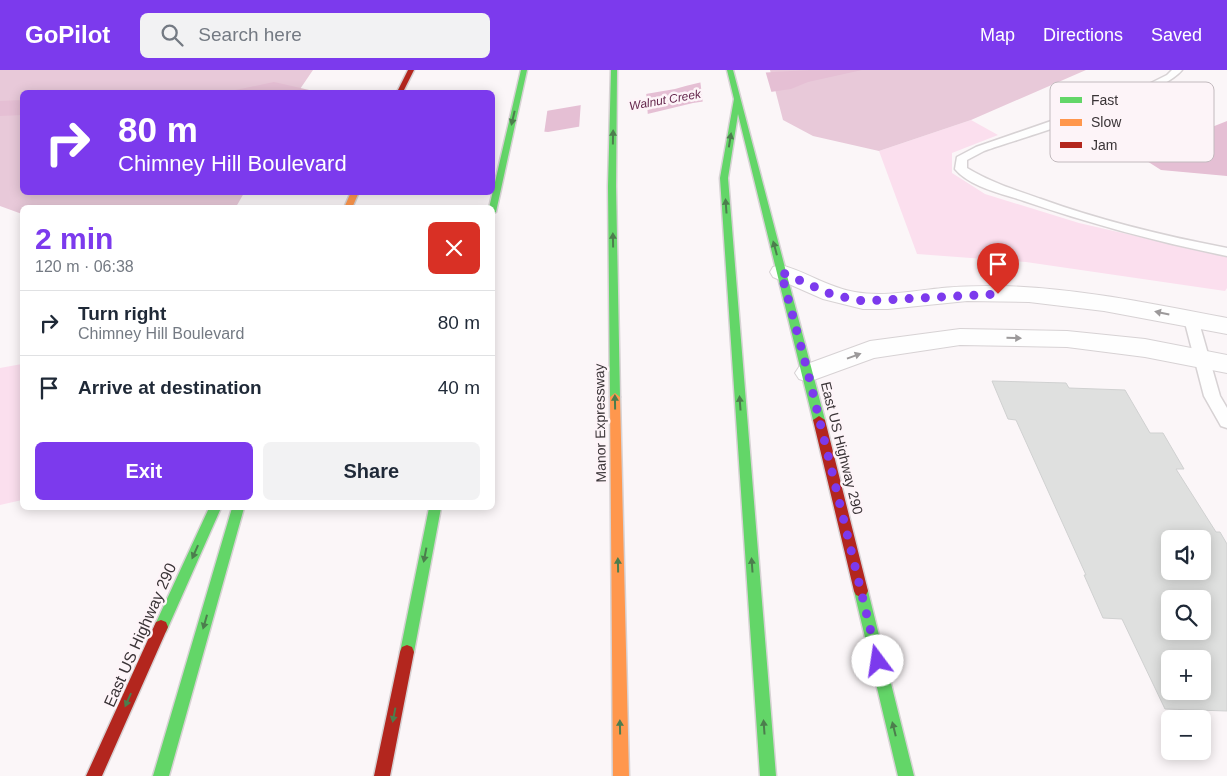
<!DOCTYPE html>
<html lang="en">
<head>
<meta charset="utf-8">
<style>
  body { margin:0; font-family:Helvetica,sans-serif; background:#f2f2f3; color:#1f2937; height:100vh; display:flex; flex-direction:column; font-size:19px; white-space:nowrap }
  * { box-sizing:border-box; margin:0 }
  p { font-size:16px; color:#747a83 }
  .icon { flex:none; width:28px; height:28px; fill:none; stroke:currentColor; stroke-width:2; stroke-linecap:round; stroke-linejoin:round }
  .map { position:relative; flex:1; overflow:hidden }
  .details { position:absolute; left:20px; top:135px; width:475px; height:305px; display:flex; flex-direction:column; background:#fff; border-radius:8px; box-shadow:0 2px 12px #0003 }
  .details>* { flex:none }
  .top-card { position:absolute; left:20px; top:20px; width:475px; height:105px; border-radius:8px; box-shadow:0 2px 12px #0003; background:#7c3aed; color:#fff; overflow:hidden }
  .buttons { position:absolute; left:1161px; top:460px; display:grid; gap:10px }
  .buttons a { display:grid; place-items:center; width:50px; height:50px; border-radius:8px; background:#fff; box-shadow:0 2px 12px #0003; font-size:25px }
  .pin { position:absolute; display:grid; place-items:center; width:42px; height:42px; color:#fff; margin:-51px -21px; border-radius:50% 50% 50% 0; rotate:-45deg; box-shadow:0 0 5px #0007 }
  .pin .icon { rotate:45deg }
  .me { position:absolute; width:55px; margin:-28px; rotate:346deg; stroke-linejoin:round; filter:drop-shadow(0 0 4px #0008) }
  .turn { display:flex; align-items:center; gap:18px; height:105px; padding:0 15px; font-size:22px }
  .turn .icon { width:65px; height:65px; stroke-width:2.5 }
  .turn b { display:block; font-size:35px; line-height:42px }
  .round { display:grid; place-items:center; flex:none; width:52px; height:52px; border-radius:8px; background:#f2f2f3 }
  .overview { display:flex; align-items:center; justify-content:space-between; height:85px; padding:0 15px }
  h1 { font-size:30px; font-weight:800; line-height:38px; color:#7c3aed }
  .primary-button { display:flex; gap:10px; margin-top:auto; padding:10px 15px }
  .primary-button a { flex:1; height:58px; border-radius:8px; background:#7c3aed; color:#fff; font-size:20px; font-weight:800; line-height:58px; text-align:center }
  .primary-button a+a { background:#f2f2f3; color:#1f2937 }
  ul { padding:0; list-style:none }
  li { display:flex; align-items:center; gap:15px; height:65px; padding:0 15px; border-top:1px solid #e0e1e3 }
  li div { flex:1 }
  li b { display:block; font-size:19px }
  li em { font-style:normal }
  header { display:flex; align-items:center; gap:30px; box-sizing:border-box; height:70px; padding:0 25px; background:#7c3aed; color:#fff }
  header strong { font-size:24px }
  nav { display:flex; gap:28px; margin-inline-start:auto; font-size:18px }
  .search { width:350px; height:45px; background:#f2f2f3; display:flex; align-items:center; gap:12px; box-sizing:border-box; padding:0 18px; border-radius:8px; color:#747a83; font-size:19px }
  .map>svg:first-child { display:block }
  .green { fill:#fbdfee }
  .forest { fill:#e8c9d9 }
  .water { fill:#e5bfd4 }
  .pier { fill:#fbf6f8 }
  .building { fill:#dfe0df; stroke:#d0d1d1; fill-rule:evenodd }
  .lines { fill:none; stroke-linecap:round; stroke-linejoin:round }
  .lane-casing { stroke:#d7d2d4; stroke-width:3 }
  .street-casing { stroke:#d7d2d4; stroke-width:2 }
  .fast-casing { stroke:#d7d2d4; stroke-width:3 }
  .slow-casing { stroke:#d7d2d4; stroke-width:3 }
  .jam-casing { stroke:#d7d2d4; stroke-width:3 }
  .lane { fill:#fefefe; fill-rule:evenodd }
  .street { fill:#fefefe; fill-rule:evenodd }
  .fast { fill:#63d668; fill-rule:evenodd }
  .slow { fill:#ff974d; fill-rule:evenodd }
  .jam { fill:#b3261e; fill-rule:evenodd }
  .oneway { fill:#4c7d4d }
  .oneway2 { fill:#9c999a }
  .route { stroke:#7c3aed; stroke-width:9; stroke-dasharray:0 16.2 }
  .labels { text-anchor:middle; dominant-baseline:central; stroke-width:5; stroke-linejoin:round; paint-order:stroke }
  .far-water-label { font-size:12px; font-style:italic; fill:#66294e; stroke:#fdf4f8 }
  .street-label { font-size:14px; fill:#3a3437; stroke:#fdf4f8 }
  .near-street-label { font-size:16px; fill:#3a3437; stroke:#fdf4f8 }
  .key { fill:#fdf4f8; stroke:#c2babe; stroke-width:1 }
  .key-label { font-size:14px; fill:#3a3437 }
</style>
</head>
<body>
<header>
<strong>GoPilot</strong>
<div class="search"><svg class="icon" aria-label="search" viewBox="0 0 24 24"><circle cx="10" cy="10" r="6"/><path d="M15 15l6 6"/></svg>Search here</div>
<nav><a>Map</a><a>Directions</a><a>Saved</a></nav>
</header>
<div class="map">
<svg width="1227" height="706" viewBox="0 0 1227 706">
  <rect width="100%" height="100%" fill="#fbf6f8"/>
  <path class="green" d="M 971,50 L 998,65 L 952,83 L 952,103 L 985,124 L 1079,153 L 1227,187 L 1227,218 L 1225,221 L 1026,192 L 917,184 L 879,81 Z
    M 22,294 L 22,430 L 0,435 L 0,298 Z"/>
  <path class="forest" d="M 0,0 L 313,0 L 298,22 L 22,22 L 22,122 L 244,123 L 236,137 L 22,138 L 22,144 L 0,136 Z
    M 770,0 L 1086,0 L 971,50 L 879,81 L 813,66 L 783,50 Z"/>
  <path class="water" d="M 862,0 L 808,12 L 791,19 L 693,33 L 635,47 L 548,62 L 517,59 L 493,50 L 675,19 C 740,0 795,0 862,0 Z
    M 274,12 L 318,22 L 226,22 Z
    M 22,30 L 22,45 L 0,46 L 0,31 Z
    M 1227,51 L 1227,106 L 1161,100 L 1139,86 Z"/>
  <path class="pier" d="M 753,0 L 765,0 L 772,24 L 703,34 L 700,9 Z
    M 646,21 L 648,47 L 579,59 L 581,31 Z
    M 548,36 L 544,64 L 517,62 L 492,64 L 492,47 Z"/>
  <path class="building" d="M 992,311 L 1066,313 L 1069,318 L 1125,320 L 1150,363 L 1163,363 L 1184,399 L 1176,399 L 1216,462 L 1220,462 L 1227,474 L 1227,641 L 1165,639 L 1122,549 L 1103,548 L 1084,505 L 1086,505 L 1016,350 L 1008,349 ZM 1170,469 L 1202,469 L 1202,501 L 1170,501 ZM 1170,529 L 1202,529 L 1202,561 L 1170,561 ZM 1170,589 L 1202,589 L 1202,621 L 1170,621 Z"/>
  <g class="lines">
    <defs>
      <path id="lane" d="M 1172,0 L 1182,0 C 1159,28 1024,67 984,81 L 967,90 L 967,98 C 990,112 1015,120 1041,129 C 1102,151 1164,166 1227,178 L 1227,186 C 1158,172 1091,154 1024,131 C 1003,124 970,117 955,99 L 957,87 L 976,77 L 1129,24 L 1167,5 Z
        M 1191,244 L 1198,249 L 1220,326 L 1227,338 L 1227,358 L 1221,356 L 1204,326 L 1184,249 Z"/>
      <path id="street" d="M 781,195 C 807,202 829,218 855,222 C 884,227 913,221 942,218 C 962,216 982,216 1002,216 C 1078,218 1153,234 1227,248 L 1227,264 L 1104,241 L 1029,232 L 967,231 L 888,239 L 863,239 L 823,229 L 773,207 L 770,202 L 773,197 Z
        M 960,259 L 1067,261 L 1145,269 L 1227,285 L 1227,303 L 1145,287 L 1067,277 L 960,275 L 874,288 L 808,312 L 799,309 L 795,303 L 799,297 L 870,271 Z"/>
      <path id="fast" d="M 521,0 L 527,0 L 496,142 L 492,144 L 492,138 L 489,138 Z
        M 611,0 L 617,0 L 616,116 L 620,327 L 615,331 L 610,327 L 608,116 Z
        M 727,0 L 733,0 L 825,350 L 819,354 L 813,350 L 738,44 L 728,108 L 776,706 L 760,706 L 720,108 L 734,29 Z
        M 209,438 L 221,438 L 166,562 L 161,564 L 156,562 L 154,557 Z
        M 232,438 L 244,438 L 169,706 L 153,706 Z
        M 429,438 L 441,438 L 414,582 L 412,587 L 407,589 L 402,587 L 400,582 Z
        M 861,515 L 866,517 L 868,521 L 914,706 L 898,706 L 854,521 L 856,517 Z"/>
      <path id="slow" d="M 351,122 L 359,122 L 352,138 L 344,138 Z
        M 615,323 L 620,327 L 629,706 L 613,706 L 610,327 Z"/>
      <path id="jam" d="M 408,0 L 414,0 L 403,22 L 397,22 Z
        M 819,346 L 825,350 L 868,521 L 866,525 L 861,527 L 856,525 L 854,521 L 813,350 Z
        M 161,550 L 166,552 L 168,557 L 102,706 L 86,706 L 156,552 Z
        M 407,575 L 412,577 L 414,582 L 390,706 L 374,706 L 400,582 L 402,577 Z"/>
    </defs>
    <use href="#lane" class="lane-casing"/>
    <use href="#street" class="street-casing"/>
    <use href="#fast" class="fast-casing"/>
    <use href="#slow" class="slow-casing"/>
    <use href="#jam" class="jam-casing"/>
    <use href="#lane" class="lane"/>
    <use href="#street" class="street"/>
    <use href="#fast" class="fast"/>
    <use href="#slow" class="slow"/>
    <use href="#jam" class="jam"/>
  </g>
  <defs><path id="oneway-solid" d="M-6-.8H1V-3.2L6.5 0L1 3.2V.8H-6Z" transform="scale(1.25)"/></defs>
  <g class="oneway">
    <use href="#oneway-solid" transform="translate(513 48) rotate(103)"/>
    <use href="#oneway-solid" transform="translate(613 67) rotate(-89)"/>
    <use href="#oneway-solid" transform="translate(730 70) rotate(-81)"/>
    <use href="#oneway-solid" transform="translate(726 136) rotate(-94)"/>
    <use href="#oneway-solid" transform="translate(613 170) rotate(-91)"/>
    <use href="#oneway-solid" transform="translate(775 178) rotate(-105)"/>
    <use href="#oneway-solid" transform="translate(615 332) rotate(-91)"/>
    <use href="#oneway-solid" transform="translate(740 333) rotate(-94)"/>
    <use href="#oneway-solid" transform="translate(195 482) rotate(114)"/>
    <use href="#oneway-solid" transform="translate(425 485) rotate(101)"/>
    <use href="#oneway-solid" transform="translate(618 495) rotate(-91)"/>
    <use href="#oneway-solid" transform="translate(752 495) rotate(-94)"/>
    <use href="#oneway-solid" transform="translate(205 552) rotate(106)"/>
    <use href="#oneway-solid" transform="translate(128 630) rotate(114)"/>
    <use href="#oneway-solid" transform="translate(394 645) rotate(101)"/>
    <use href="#oneway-solid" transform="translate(620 657) rotate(-91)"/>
    <use href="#oneway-solid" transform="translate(764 657) rotate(-94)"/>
    <use href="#oneway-solid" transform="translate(894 659) rotate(-104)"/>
  </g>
  <g class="oneway2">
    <use href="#oneway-solid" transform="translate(1162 243) rotate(-168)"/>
    <use href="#oneway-solid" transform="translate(1014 268) rotate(1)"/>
    <use href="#oneway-solid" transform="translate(854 286) rotate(-20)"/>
  </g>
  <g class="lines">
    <path class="route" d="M 878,591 L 808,303 L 781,202 L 833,225 L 863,231 L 998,224"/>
  </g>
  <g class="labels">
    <g class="far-water-label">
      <text transform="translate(665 30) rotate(-10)">Walnut Creek</text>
    </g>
    <g class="street-label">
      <text transform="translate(600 353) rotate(-91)">Manor Expressway</text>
      <text transform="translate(842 378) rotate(76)">East US Highway 290</text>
    </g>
    <g class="near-street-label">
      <text transform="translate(140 565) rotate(-66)">East US Highway 290</text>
    </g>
  </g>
  <rect x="1050" y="12" width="164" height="80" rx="8" class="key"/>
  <rect x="1060" y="27" width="22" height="6" fill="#63d668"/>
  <rect x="1060" y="49" width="22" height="7" fill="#ff974d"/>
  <rect x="1060" y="72" width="22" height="6" fill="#b3261e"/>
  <g class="key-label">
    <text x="1091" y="35">Fast</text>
    <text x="1091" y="57">Slow</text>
    <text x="1091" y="80">Jam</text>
  </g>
</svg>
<div class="buttons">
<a><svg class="icon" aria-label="sound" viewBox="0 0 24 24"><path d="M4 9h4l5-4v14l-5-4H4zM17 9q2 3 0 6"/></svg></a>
<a><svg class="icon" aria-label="search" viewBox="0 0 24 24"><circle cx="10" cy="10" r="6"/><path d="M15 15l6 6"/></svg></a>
<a>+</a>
<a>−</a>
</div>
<div class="pin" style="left:998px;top:224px;background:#d93025"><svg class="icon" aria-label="arrive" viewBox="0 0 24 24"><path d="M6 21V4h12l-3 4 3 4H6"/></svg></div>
<svg class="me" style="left:878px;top:591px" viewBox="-20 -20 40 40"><circle r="19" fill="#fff"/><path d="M0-13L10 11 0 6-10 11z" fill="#7c3aed"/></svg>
<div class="top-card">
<div class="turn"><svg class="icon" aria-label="right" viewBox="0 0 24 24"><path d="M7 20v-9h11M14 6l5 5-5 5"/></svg><div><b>80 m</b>Chimney Hill Boulevard</div></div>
</div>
<section class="details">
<div class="overview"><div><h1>2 min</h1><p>120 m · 06:38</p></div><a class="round" style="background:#d93025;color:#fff"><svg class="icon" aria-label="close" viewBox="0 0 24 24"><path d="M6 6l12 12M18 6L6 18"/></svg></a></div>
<ul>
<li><svg class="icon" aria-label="right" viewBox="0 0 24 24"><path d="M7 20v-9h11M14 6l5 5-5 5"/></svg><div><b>Turn right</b><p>Chimney Hill Boulevard</p></div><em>80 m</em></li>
<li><svg class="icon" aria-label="arrive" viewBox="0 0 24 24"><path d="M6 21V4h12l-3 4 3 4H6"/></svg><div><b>Arrive at destination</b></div><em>40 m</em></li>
</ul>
<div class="primary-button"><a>Exit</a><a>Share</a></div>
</section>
</div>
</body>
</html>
